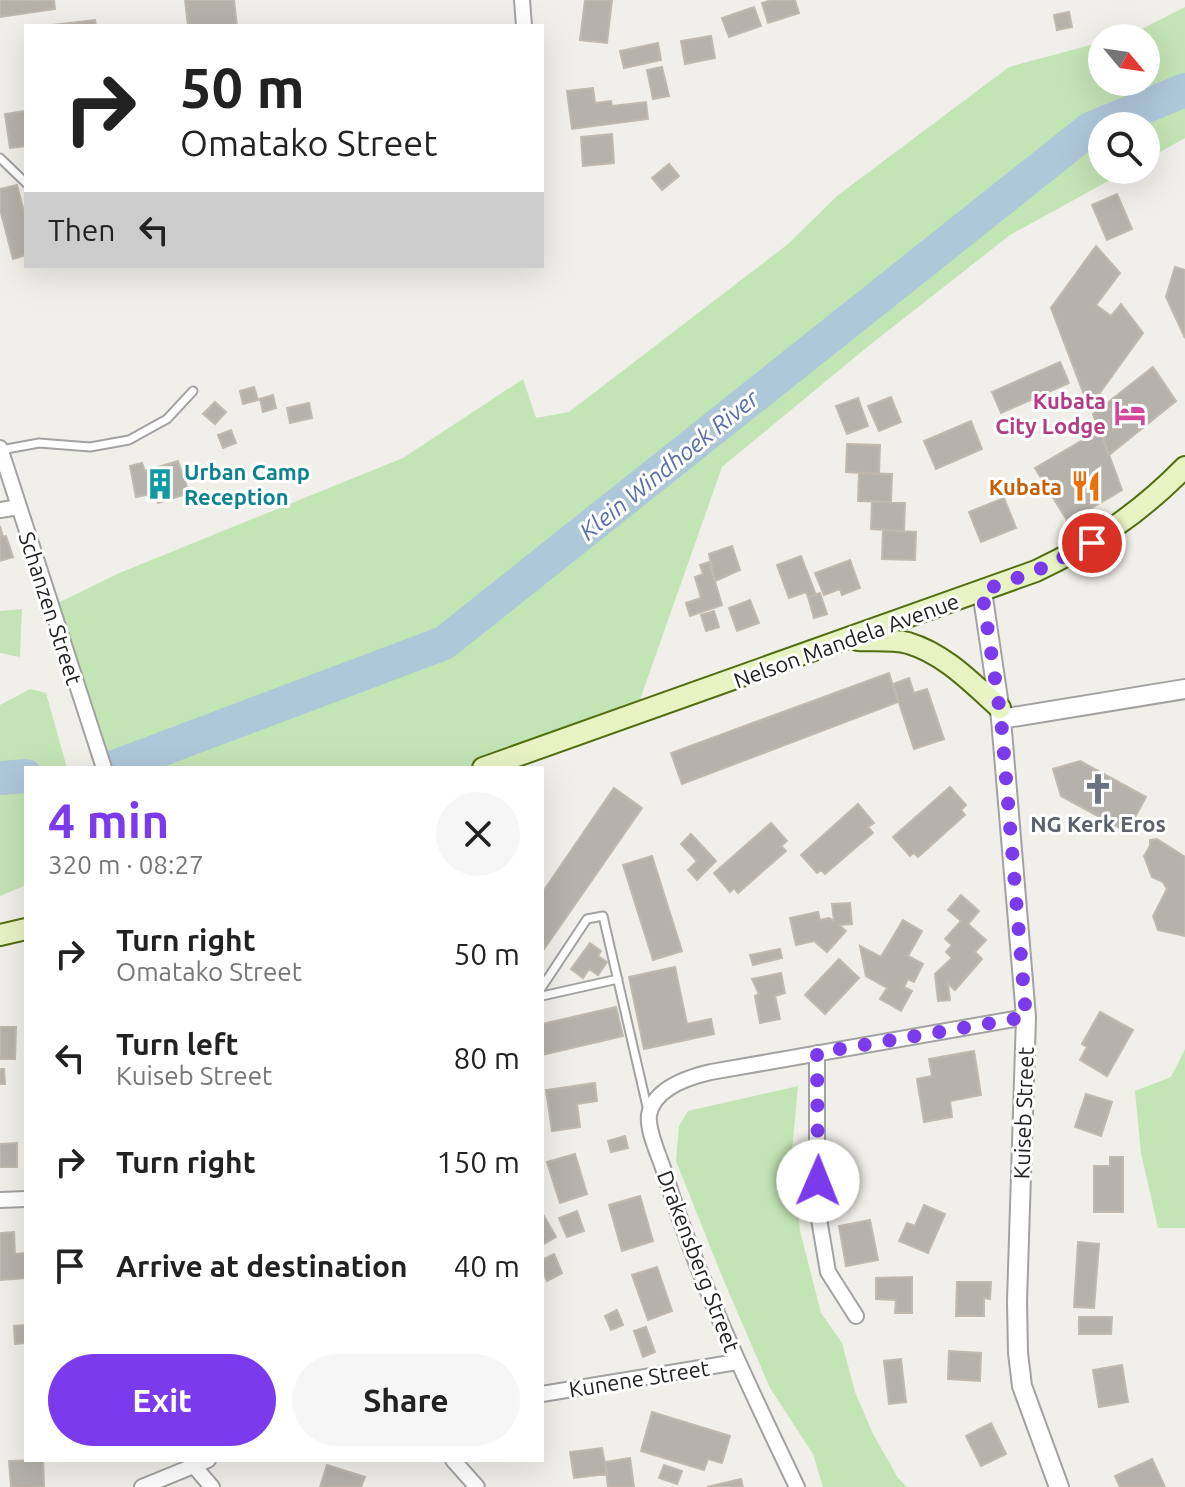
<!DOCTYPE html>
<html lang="en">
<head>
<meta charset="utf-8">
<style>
  body { margin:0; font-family:Ubuntu,sans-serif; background:#f6f6f6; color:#222; height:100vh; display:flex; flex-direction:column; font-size:30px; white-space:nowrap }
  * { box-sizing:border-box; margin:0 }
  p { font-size:26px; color:#767676 }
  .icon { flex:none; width:44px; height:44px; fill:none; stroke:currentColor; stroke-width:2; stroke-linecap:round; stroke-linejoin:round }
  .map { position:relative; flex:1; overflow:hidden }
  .drawer { position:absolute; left:24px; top:766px; width:520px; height:696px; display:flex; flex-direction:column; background:#fff; border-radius:0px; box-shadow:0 8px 32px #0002 }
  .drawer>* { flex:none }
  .top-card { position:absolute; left:24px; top:24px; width:520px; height:244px; border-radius:0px; box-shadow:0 8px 32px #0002; background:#fff; color:#222; overflow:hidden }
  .needle { width:52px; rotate:119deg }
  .fabs { position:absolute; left:1088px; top:24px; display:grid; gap:16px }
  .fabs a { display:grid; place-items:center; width:72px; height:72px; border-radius:50%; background:#fff; box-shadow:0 8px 32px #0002; font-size:40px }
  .pin { position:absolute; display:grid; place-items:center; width:68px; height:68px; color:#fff; margin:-34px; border:4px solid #fff; border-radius:50%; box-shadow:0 2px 8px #0007 }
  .me { position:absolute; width:88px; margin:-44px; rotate:1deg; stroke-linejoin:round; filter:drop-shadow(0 0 6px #0008) }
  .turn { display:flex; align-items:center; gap:28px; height:168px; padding:0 24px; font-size:36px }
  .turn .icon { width:104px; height:104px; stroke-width:2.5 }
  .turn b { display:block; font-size:56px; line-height:68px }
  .then { display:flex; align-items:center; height:76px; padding:0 24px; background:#0003; gap:16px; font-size:30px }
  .round { display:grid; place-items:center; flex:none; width:84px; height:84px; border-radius:42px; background:#f6f6f6 }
  .overview { display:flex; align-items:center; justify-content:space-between; height:136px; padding:0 24px }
  h1 { font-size:48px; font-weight:700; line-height:60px; color:#7c3aed }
  .cta { display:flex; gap:16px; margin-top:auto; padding:16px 24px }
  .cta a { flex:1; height:92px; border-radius:48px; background:#7c3aed; color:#fff; font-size:32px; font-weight:700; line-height:92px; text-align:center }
  .cta a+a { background:#f6f6f6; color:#222 }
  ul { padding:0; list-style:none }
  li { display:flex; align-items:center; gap:24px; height:104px; padding:0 24px }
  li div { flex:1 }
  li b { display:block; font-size:30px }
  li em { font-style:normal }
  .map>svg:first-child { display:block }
  .grass { fill:#c3e4b5 }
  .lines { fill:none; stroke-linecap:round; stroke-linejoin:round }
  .river { stroke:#aec7d9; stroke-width:34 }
  .building { fill:#b5b2ac; stroke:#c0b9ad; stroke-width:2 }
  .service-casing { stroke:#a2a2a2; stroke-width:11 }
  .minor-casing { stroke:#a2a2a2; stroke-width:18 }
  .tertiary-casing { stroke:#a2a2a2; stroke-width:22 }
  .secondary-casing { stroke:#526e12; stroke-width:24 }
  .service { stroke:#fff; stroke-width:7 }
  .minor { stroke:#fff; stroke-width:14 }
  .tertiary { stroke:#fff; stroke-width:18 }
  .secondary { stroke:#e8f3c4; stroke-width:20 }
  .route { stroke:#7c3aed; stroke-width:14; stroke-dasharray:0 25.2 }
  .labels { text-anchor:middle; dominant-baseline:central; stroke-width:6; stroke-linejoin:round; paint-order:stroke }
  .hotel-label { font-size:22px; font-weight:bold; fill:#b23c85; stroke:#fff; text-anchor:end }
  .culture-label { font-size:22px; font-weight:bold; fill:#0d838f; stroke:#fff; text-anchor:start }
  .food-label { font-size:22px; font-weight:bold; fill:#c56008; stroke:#fff; text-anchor:end }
  .street-label { font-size:22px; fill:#212121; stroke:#fff }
  .worship-label { font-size:22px; font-weight:bold; fill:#5b616d; stroke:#fff }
  .water-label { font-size:24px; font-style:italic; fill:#576fa7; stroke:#fff }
</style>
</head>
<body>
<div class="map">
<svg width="1185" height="1487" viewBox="0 0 1185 1487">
  <rect width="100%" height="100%" fill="#f0efe9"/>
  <path class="grass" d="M 1185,7 L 1185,138 L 1146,160 L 1146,126 L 1102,126 L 1102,170 L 1128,170 L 1010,235 L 866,348 L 722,467 L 636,711 L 482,768 L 104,768 L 50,607 L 117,574 L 403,458 L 523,379 L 536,418 L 569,412 L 788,244 L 837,196 L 1009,67 L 1102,42 L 1102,82 L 1146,82 L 1146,38 L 1118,38 L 1130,35 Z
    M 22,609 L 20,657 L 0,653 L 0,611 Z
    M 30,689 L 46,693 L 67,768 L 26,768 L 26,885 L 0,896 L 0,705 Z
    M 1185,1049 L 1185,1228 L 1158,1228 L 1141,1153 L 1135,1091 L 1171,1077 Z
    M 798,1086 L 792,1151 L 800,1231 L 821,1313 L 842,1343 L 855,1392 L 873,1434 L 898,1478 L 907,1487 L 823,1487 L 813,1454 L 770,1388 L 721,1274 L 676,1161 L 679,1126 L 688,1111 Z"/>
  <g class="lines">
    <path class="river" d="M 112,768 L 444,643 L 1090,129 L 1185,90
      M 0,778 L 26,776"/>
  </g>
  <path class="building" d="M 0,0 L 54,0 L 55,9 L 0,17 Z
    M 185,0 L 234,0 L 237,26 L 188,26 Z
    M 585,0 L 612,0 L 607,43 L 580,40 Z
    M 772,0 L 795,0 L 799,13 L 768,23 L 762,3 Z
    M 754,7 L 761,26 L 729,37 L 722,18 Z
    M 1069,12 L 1072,27 L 1057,30 L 1054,15 Z
    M 95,20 L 96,26 L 43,26 Z
    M 711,36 L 715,58 L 685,64 L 681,41 Z
    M 658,43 L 661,60 L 624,68 L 620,51 Z
    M 662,67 L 669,96 L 653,99 L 647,70 Z
    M 593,88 L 595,103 L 611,101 L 612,106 L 646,102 L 648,119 L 572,129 L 567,91 Z
    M 26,111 L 26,146 L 10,148 L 5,114 Z
    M 612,134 L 614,163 L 583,166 L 581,137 Z
    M 669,164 L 679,176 L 662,190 L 652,178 Z
    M 17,185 L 26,220 L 26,255 L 13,259 L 0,209 L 0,189 Z
    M 1117,194 L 1132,229 L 1107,240 L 1092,205 Z
    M 1096,246 L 1120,273 L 1096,305 L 1111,316 L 1121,304 L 1143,333 L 1089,408 L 1051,308 Z
    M 1175,267 L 1185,270 L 1185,338 L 1166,297 Z
    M 1060,362 L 1069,383 L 1001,413 L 992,392 Z
    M 1153,367 L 1176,401 L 1109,455 L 1093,414 Z
    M 254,387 L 258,400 L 243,404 L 240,391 Z
    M 273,395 L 276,408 L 263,412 L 260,399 Z
    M 891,397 L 901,422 L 879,431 L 868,406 Z
    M 858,398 L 868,426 L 847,434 L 836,406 Z
    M 215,402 L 226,412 L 215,424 L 203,414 Z
    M 309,403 L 312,418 L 290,423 L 287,408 Z
    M 971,421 L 982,449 L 936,469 L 924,441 Z
    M 231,430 L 236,443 L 223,448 L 218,435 Z
    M 1100,430 L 1122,490 L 1068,522 L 1035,468 Z
    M 847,444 L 880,445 L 879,474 L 846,472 Z
    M 178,461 L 189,493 L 158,503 L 155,493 L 136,497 L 130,466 L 142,463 L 145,471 Z
    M 859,473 L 892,474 L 891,502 L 858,501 Z
    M 1004,498 L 1016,528 L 981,542 L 969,512 Z
    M 872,501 L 905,503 L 904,531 L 871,529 Z
    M 0,526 L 3,537 L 6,536 L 13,557 L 0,561 Z
    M 883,530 L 916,532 L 915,560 L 882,559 Z
    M 732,546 L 740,570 L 715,581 L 709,554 Z
    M 801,556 L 816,595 L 808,597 L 806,592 L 789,598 L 777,565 Z
    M 850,560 L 860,588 L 842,595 L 840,589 L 824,595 L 815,573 Z
    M 709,562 L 722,605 L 690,616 L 686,603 L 701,598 L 695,577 L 703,574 L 700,565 Z
    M 820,593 L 827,614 L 814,618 L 808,597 Z
    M 750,600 L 759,623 L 737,631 L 729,608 Z
    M 714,611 L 719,627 L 706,631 L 701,615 Z
    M 889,673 L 898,702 L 682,784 L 671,753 Z
    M 909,678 L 914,693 L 927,689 L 944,739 L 914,749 L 893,684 Z
    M 1080,761 L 1146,797 L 1127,832 L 1061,796 L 1053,769 Z
    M 950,787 L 966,805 L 961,810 L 965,815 L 918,857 L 914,853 L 910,856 L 893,837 Z
    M 614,788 L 642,808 L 542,952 L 542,893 Z
    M 858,804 L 874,823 L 868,827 L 873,833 L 825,874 L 821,870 L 817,873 L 801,855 Z
    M 771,823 L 787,841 L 781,846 L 786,851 L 738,893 L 734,888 L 730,892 L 714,873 Z
    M 691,834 L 716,861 L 697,880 L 688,870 L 697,861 L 681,844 Z
    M 1157,839 L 1185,857 L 1185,936 L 1158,930 L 1153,916 L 1167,889 L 1163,882 L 1152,877 L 1144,856 L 1150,846 L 1150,840 Z
    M 652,856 L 682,951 L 653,960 L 623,865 Z
    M 961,895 L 979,911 L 968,924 L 986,940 L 975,952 L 982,959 L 955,990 L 948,984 L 950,1000 L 938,1001 L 935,974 L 952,958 L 946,952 L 952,945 L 945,939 L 961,921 L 948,910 Z
    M 850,903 L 852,924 L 839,925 L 846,931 L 827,952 L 814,941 L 796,945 L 790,918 L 818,912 L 820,920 L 829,918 L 834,921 L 832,904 Z
    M 903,920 L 922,931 L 908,956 L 923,964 L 914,982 L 908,979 L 904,987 L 912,991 L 901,1011 L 880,999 L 887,988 L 866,976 L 860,946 L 881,957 Z
    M 590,943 L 601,951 L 598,956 L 607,962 L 598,975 L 589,969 L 583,978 L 571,969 Z
    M 780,949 L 782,958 L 753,965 L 750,955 Z
    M 839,959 L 859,978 L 825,1014 L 805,995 Z
    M 675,967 L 687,1024 L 711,1019 L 714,1034 L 644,1049 L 629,977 Z
    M 781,973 L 785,993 L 775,996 L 780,1019 L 760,1023 L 755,996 L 759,994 L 752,979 Z
    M 616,1007 L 623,1036 L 542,1055 L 542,1024 Z
    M 1100,1012 L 1133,1030 L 1107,1076 L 1080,1060 L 1087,1047 L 1082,1044 Z
    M 0,1027 L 16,1027 L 15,1059 L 0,1059 Z
    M 974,1051 L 981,1095 L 950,1101 L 952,1117 L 924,1122 L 917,1079 L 932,1076 L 929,1059 Z
    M 0,1069 L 4,1069 L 5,1084 L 0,1084 Z
    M 595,1083 L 597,1101 L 577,1104 L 580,1127 L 552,1131 L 546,1090 Z
    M 1086,1094 L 1112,1102 L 1101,1136 L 1075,1127 Z
    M 625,1136 L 628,1148 L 611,1152 L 608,1141 Z
    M 17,1143 L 17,1167 L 0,1167 L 0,1144 Z
    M 575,1154 L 587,1194 L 560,1203 L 547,1162 Z
    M 1110,1157 L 1123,1157 L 1123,1212 L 1094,1212 L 1094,1166 L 1110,1166 Z
    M 640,1196 L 653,1241 L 622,1251 L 609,1205 Z
    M 924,1205 L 945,1214 L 928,1253 L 899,1241 L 907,1223 L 915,1226 Z
    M 577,1211 L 584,1231 L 567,1237 L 559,1218 Z
    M 544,1216 L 556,1237 L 542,1245 L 542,1217 Z
    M 870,1220 L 878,1260 L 846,1266 L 839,1226 Z
    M 14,1232 L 15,1254 L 26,1253 L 26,1278 L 0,1280 L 0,1233 Z
    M 1078,1242 L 1099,1244 L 1094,1308 L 1074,1307 Z
    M 554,1254 L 562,1273 L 547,1281 L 542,1270 L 542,1260 Z
    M 657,1267 L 672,1311 L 648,1320 L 632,1275 Z
    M 912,1277 L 912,1313 L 895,1313 L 896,1300 L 876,1299 L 876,1278 Z
    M 957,1282 L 991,1282 L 990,1299 L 984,1298 L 984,1316 L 956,1316 Z
    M 617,1310 L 623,1325 L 611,1330 L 605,1316 Z
    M 1079,1317 L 1112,1317 L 1111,1334 L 1079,1334 Z
    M 26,1325 L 26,1343 L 15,1344 L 14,1326 Z
    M 646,1327 L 655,1352 L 643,1357 L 634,1331 Z
    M 949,1351 L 981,1353 L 980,1381 L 948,1379 Z
    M 901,1359 L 906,1402 L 889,1404 L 884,1361 Z
    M 1122,1365 L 1128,1402 L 1099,1407 L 1093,1370 Z
    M 652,1412 L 730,1436 L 722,1463 L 708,1459 L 704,1470 L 641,1451 Z
    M 991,1423 L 1006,1454 L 981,1466 L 966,1436 Z
    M 602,1448 L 607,1474 L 574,1478 L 570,1452 Z
    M 630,1458 L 634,1487 L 608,1487 L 605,1462 Z
    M 1152,1459 L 1165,1487 L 1120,1487 L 1115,1476 Z
    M 43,1460 L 44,1487 L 11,1487 L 9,1461 Z
    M 327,1465 L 365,1477 L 361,1487 L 320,1487 Z
    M 664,1465 L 682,1471 L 677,1484 L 659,1478 Z
    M 741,1479 L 743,1487 L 707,1487 Z"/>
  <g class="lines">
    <defs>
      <path id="service" d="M 0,158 L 26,183
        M 1,450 L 39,443 L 90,447 L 129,440 L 167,419 L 193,391
        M 542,987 L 587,919 L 603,916 L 648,1111
        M 542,996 L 618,979"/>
      <path id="minor" d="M 522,0 L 524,26
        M 0,448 L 104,768
        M 0,510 L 19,507
        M 817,1053 L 817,1207 L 828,1272 L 856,1316
        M 0,1200 L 26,1199
        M 542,1394 L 737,1362
        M 453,1460 L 477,1487
        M 194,1466 L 212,1487
        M 142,1487 L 208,1460
        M 797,1487 C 747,1383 697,1278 663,1168 C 658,1153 647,1130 649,1115 C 654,1088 689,1077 711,1072 L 1026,1017"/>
      <path id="tertiary" d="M 982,591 L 1001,719 L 1026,1017 L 1017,1301 L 1018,1353 L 1022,1386 L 1059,1487
        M 1001,719 L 1185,689"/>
      <path id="secondary" d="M 858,640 C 874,641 893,639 908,643 C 945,654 972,683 1000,708
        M 483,768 L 1036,571 C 1095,543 1139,514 1185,467
        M 0,935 L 26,929"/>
    </defs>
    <use href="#service" class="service-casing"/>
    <use href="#minor" class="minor-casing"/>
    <use href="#tertiary" class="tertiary-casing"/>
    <use href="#secondary" class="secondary-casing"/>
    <use href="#service" class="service"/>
    <use href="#minor" class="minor"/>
    <use href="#tertiary" class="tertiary"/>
    <use href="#secondary" class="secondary"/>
  </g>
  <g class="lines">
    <path class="route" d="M 818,1181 L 817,1053 L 1026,1017 L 1001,719 L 982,591 L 1036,571 L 1092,543"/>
  </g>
  <defs>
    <symbol id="hotel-bare" viewBox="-9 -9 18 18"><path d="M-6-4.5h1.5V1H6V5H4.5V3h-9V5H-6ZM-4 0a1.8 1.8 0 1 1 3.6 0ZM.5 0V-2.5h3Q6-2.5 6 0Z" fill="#d1479c" stroke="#fff" stroke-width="2.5" paint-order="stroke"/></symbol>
    <symbol id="building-bare" viewBox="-9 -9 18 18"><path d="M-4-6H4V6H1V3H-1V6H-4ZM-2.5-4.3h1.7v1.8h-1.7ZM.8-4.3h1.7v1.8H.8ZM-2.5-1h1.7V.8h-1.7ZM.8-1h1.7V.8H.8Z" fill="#0f9aa8" stroke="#fff" stroke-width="2.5" paint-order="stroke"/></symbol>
    <symbol id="restaurant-bare" viewBox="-9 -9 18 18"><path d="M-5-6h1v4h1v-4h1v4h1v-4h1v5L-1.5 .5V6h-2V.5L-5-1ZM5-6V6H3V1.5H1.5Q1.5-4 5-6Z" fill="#e8710a" stroke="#fff" stroke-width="2.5" paint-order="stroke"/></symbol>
    <symbol id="church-bare" viewBox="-9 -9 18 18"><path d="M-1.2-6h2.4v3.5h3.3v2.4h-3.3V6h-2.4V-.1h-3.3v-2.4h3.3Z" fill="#6b7280" stroke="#fff" stroke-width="2.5" paint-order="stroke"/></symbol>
  </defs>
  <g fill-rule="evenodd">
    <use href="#hotel-bare" x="1108" y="391" width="44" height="44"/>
    <use href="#building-bare" x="138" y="462" width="44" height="44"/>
    <use href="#restaurant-bare" x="1064" y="464" width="44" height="44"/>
    <use href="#church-bare" x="1076" y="767" width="44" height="44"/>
  </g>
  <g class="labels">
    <g class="hotel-label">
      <text x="1106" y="400">Kubata<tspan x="1106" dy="25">City Lodge</tspan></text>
    </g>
    <g class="culture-label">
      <text x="184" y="471">Urban Camp<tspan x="184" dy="25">Reception</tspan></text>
    </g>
    <g class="food-label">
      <text x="1062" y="486">Kubata</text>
    </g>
    <g class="street-label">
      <text transform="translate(51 608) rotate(72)">Schanzen Street</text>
      <text transform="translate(846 640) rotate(-20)">Nelson Mandela Avenue</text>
      <text transform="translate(1023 1113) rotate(-88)">Kuiseb Street</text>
      <text transform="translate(699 1261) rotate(69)">Drakensberg Street</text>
      <text transform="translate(639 1378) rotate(-9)">Kunene Street</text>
    </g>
    <g class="worship-label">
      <text x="1098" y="823">NG Kerk Eros</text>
    </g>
    <g class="water-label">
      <text transform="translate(669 465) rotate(-39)">Klein Windhoek River</text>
    </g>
  </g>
</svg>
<div class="fabs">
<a><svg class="needle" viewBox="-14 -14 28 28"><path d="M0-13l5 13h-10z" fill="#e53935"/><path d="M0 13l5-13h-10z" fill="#767676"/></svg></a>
<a><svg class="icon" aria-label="search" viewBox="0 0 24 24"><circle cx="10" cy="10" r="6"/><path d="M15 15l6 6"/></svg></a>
</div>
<div class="pin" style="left:1092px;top:543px;background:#d93025"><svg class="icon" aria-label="arrive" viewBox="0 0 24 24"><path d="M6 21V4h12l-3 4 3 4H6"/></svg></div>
<svg class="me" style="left:818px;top:1181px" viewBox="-20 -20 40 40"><circle r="19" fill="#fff"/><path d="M0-13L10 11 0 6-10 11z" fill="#7c3aed"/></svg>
<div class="top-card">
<div class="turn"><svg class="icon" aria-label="right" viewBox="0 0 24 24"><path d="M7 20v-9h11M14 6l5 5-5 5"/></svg><div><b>50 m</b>Omatako Street</div></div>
<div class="then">Then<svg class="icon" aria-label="left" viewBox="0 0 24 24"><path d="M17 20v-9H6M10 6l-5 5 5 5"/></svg></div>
</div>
<section class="drawer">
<div class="overview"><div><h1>4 min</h1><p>320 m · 08:27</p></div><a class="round"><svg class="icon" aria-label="close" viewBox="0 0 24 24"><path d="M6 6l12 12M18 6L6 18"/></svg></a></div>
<ul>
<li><svg class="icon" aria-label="right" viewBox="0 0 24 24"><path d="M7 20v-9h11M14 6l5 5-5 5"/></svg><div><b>Turn right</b><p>Omatako Street</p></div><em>50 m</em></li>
<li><svg class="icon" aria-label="left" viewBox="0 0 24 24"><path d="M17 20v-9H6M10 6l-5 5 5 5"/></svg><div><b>Turn left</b><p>Kuiseb Street</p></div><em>80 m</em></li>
<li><svg class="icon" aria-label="right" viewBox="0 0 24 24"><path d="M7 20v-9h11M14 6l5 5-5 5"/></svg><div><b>Turn right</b></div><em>150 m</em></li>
<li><svg class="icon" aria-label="arrive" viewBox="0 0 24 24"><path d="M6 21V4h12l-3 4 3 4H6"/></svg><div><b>Arrive at destination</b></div><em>40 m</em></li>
</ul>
<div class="cta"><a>Exit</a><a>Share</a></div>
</section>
</div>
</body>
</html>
